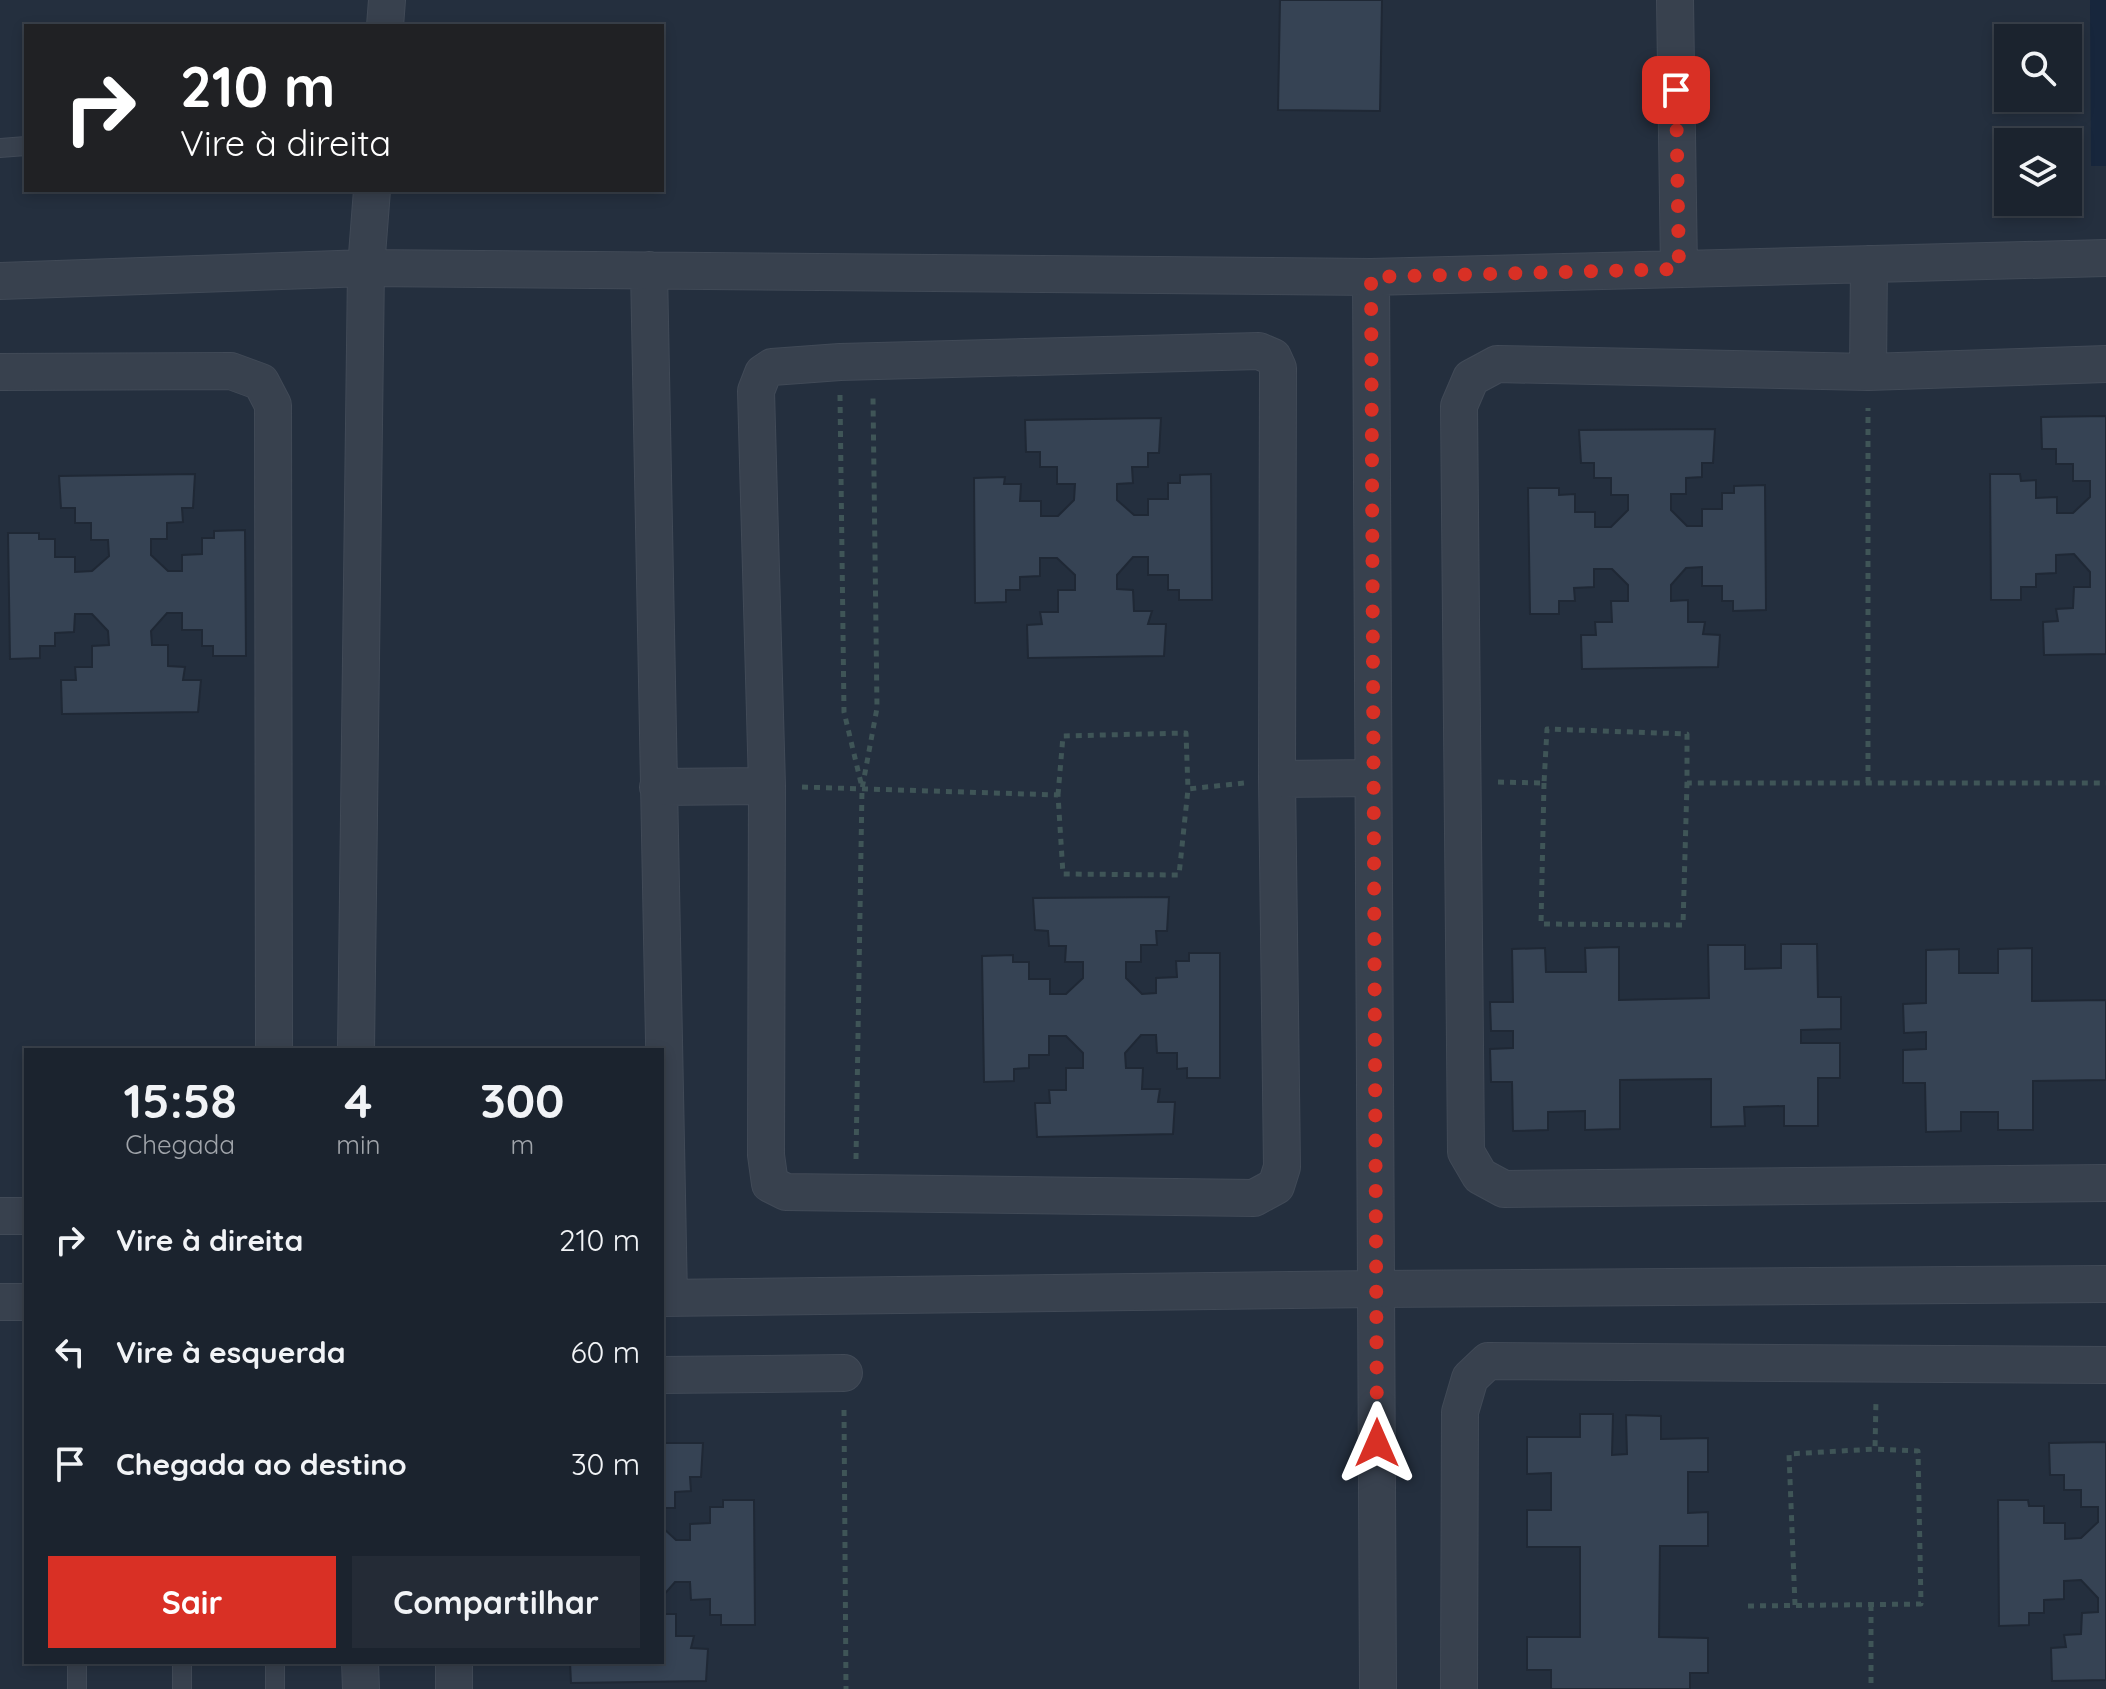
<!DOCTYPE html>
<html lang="pt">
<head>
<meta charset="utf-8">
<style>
  body { margin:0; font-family:Quicksand,sans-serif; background:#242b36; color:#f1f3f6; height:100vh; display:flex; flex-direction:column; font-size:30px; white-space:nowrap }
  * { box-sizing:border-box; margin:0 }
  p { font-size:26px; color:#a0a4aa }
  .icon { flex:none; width:44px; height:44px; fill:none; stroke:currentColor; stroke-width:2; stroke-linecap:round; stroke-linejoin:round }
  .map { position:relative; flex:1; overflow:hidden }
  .side { position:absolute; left:24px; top:1048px; width:640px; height:616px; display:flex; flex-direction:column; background:#1b232e; border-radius:0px; box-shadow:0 4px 12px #0003,0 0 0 2px #39404a }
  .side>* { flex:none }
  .top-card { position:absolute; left:24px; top:24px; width:640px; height:168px; border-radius:0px; box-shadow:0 4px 12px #0003,0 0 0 2px #39404a; background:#202124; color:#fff; overflow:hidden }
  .fabs { position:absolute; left:1994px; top:24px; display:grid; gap:16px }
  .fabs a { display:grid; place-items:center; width:88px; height:88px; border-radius:0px; background:#1b232e; box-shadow:0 4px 12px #0003,0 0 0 2px #39404a; font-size:40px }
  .pin { position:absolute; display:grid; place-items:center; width:68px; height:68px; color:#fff; margin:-34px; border-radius:16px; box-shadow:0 4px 12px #0006 }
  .me { position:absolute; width:88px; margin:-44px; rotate:0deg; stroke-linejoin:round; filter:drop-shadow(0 0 6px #0008) }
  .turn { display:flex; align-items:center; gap:28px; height:168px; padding:0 24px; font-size:36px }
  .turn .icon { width:104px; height:104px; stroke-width:2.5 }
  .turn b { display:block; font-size:56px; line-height:68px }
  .eta { display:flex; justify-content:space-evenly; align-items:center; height:136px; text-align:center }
  .eta b { font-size:48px; font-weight:700; line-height:56px }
  .button { display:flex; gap:16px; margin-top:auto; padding:16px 24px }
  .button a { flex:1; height:92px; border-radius:0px; background:#d93025; color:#fff; font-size:32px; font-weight:700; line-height:92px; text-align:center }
  .button a+a { background:#242b36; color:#f1f3f6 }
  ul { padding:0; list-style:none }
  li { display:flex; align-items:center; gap:24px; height:112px; padding:0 24px }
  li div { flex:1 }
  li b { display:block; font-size:30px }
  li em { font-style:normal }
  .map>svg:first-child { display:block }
  .water { fill:#17263c }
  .building { fill:#364354; stroke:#1f2835; stroke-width:2 }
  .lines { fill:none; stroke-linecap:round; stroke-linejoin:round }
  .lane-casing { stroke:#414a57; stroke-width:20 }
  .street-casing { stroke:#414a57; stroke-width:38 }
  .path { stroke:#3f5557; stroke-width:5; stroke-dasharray:6 6; stroke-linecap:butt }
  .lane { stroke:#38414e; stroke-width:18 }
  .street { stroke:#38414e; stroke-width:36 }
  .route { stroke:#d93025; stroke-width:14; stroke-dasharray:0 25.2 }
</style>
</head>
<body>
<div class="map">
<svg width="2106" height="1689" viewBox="0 0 2106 1689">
  <rect width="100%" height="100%" fill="#242f3e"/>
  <path class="water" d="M 2090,0 L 2106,0 L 2106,166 L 2091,166 Z"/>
  <path class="building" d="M 1280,0 L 1382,0 L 1380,111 L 1278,110 Z
    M 2106,416 L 2106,654 L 2044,655 L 2043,622 L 2058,621 L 2056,609 L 2073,608 L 2074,587 L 2090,587 L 2090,572 L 2074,554 L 2056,555 L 2056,573 L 2036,574 L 2036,587 L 2021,587 L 2021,600 L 1991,600 L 1990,474 L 2020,474 L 2021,481 L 2036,480 L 2036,498 L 2057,497 L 2057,513 L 2073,513 L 2090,497 L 2090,481 L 2073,481 L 2073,464 L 2056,464 L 2056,449 L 2042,449 L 2041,417 Z
    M 1161,418 L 1159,453 L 1148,453 L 1148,467 L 1132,467 L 1133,483 L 1117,484 L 1117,500 L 1134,515 L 1148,515 L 1148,499 L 1168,499 L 1168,483 L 1180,483 L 1180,475 L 1211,474 L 1212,600 L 1179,600 L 1179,590 L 1168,590 L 1168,575 L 1148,575 L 1148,557 L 1133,557 L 1117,575 L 1117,589 L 1133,590 L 1134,611 L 1152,611 L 1148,624 L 1166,624 L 1164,656 L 1028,658 L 1027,625 L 1042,624 L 1040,612 L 1058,612 L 1058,590 L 1075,590 L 1075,575 L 1057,558 L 1040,558 L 1040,576 L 1020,577 L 1020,590 L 1006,590 L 1006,602 L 975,603 L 974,478 L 1005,477 L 1004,484 L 1021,484 L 1020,501 L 1041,501 L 1041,516 L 1058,516 L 1074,500 L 1075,484 L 1057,484 L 1057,467 L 1040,467 L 1040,452 L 1026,452 L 1025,420 Z
    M 1715,429 L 1713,463 L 1702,463 L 1702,477 L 1686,478 L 1686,494 L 1671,494 L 1671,510 L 1687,526 L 1702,526 L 1702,509 L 1722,509 L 1722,493 L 1734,493 L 1734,486 L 1765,485 L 1766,610 L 1733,611 L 1733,601 L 1722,601 L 1722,586 L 1702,586 L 1702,567 L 1686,568 L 1671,585 L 1671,601 L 1688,600 L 1688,622 L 1705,622 L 1703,634 L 1720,635 L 1718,667 L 1582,669 L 1581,635 L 1596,635 L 1595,622 L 1612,622 L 1611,601 L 1628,601 L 1628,585 L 1612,569 L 1594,569 L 1594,587 L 1574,588 L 1575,601 L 1559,601 L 1559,614 L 1530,614 L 1528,488 L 1559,488 L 1559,495 L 1575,494 L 1575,512 L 1595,512 L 1595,527 L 1611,527 L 1628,510 L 1628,495 L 1611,495 L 1611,478 L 1594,478 L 1594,463 L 1581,463 L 1579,430 Z
    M 195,474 L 193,508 L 182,508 L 183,522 L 167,523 L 167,539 L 151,539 L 151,555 L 168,571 L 182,571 L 182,555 L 202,554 L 202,538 L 214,538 L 214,531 L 245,530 L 246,656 L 213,656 L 213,646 L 202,646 L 202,630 L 182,630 L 182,613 L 167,613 L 151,631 L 152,645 L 168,645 L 168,666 L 185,667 L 183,680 L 201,680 L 198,712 L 62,714 L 61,680 L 76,680 L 75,667 L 92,667 L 92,646 L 109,645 L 108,631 L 92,614 L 75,614 L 74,632 L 55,633 L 55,646 L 40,646 L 40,658 L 10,659 L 8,533 L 39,533 L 39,539 L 55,539 L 55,557 L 75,557 L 75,572 L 92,571 L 109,556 L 108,540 L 91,540 L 91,523 L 75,523 L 75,508 L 61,508 L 59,476 Z
    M 1169,897 L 1167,931 L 1156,931 L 1157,945 L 1141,945 L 1141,962 L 1126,962 L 1126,978 L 1142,994 L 1156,993 L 1156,978 L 1177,977 L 1176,961 L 1189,961 L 1189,953 L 1220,953 L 1220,1078 L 1187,1078 L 1187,1068 L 1177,1069 L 1177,1053 L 1157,1053 L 1156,1035 L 1141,1035 L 1125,1053 L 1126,1068 L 1143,1068 L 1142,1089 L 1160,1089 L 1158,1102 L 1175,1102 L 1173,1134 L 1037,1137 L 1035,1103 L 1050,1103 L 1049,1090 L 1066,1090 L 1066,1068 L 1083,1068 L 1083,1053 L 1066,1036 L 1049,1036 L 1049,1055 L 1029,1055 L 1029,1068 L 1014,1069 L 1014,1081 L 984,1082 L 982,956 L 1013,955 L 1013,962 L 1029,962 L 1029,979 L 1050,979 L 1050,994 L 1066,994 L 1083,978 L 1083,962 L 1065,962 L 1066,946 L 1049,946 L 1048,931 L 1035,930 L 1033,898 Z
    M 1781,944 L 1817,944 L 1818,997 L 1841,997 L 1841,1029 L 1801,1030 L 1801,1043 L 1840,1043 L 1840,1078 L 1818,1078 L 1818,1126 L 1784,1126 L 1784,1106 L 1744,1107 L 1745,1126 L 1711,1127 L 1711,1079 L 1620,1080 L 1620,1129 L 1585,1130 L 1585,1111 L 1548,1112 L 1548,1130 L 1513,1131 L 1512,1082 L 1491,1082 L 1490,1049 L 1513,1048 L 1513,1031 L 1491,1031 L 1490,1002 L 1513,1002 L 1512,949 L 1545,948 L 1546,972 L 1586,972 L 1585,948 L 1619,947 L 1619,1000 L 1709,998 L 1708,945 L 1745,945 L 1745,969 L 1781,968 Z
    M 2032,948 L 2032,1001 L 2106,1000 L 2106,1080 L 2033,1081 L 2033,1130 L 1998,1130 L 1998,1112 L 1961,1112 L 1961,1131 L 1926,1132 L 1925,1083 L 1903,1083 L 1903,1050 L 1926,1049 L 1926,1032 L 1904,1033 L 1903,1004 L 1926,1003 L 1926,950 L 1959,949 L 1959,973 L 1998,973 L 1998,949 Z
    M 1580,1414 L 1613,1414 L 1612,1455 L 1627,1454 L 1626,1415 L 1661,1416 L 1661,1439 L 1708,1438 L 1708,1472 L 1688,1472 L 1688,1513 L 1708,1512 L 1708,1546 L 1660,1546 L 1659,1637 L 1708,1638 L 1708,1673 L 1690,1673 L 1690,1689 L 1551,1689 L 1551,1670 L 1527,1670 L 1527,1637 L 1580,1637 L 1580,1547 L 1527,1547 L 1527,1510 L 1551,1510 L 1551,1473 L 1527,1474 L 1527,1437 L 1580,1437 Z
    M 2106,1442 L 2106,1680 L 2052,1681 L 2051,1648 L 2066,1647 L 2064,1635 L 2081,1634 L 2082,1613 L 2098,1612 L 2098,1598 L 2081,1580 L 2064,1581 L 2064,1599 L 2044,1600 L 2044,1613 L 2029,1613 L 2029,1625 L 1999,1626 L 1998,1500 L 2028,1500 L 2029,1506 L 2044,1506 L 2044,1523 L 2065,1523 L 2065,1539 L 2081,1538 L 2098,1522 L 2098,1507 L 2081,1507 L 2081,1490 L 2064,1490 L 2064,1475 L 2050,1475 L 2049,1443 Z
    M 662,1443 L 703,1443 L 701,1477 L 690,1477 L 691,1491 L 675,1492 L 675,1508 L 662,1508 Z
    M 723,1500 L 754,1500 L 755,1625 L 721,1625 L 721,1615 L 710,1615 L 710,1599 L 691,1600 L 690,1582 L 675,1582 L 662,1597 L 662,1527 L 676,1540 L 690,1540 L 690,1524 L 710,1523 L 710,1507 L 723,1507 Z
    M 662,1614 L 676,1614 L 676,1636 L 694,1636 L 691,1648 L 708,1649 L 706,1681 L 571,1683 L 570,1662 L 662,1662 Z"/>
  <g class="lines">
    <defs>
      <path id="lane" d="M 0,148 L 26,146
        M 77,1662 L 77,1689
        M 182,1662 L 182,1689
        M 275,1662 L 275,1689"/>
      <path id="street" d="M 1675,0 L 1679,269
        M 385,26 L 387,0
        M 649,270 L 669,1298
        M 1371,277 L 1378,1689
        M 0,281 L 366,268 L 1371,277 L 2106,258
        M 1259,351 L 1273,357 L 1278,368 L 1277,779 L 1282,1167 L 1276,1186 L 1254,1198 L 786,1192 L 770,1184 L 766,1155 L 767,786 L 756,391 L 763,373 L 772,367 L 840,362 Z
        M 2106,364 L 1868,372 L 1497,364 L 1471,378 L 1459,406 L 1466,1152 L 1480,1176 L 1504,1189 L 2106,1183
        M 0,372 L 231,371 L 261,382 L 273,405 L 274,1050
        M 1868,372 L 1869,264
        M 1277,779 L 1373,778
        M 658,787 L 767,786
        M 356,1050 L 366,268 L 372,190
        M 0,1216 L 26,1216
        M 662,1298 L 1376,1289 L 2106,1284
        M 0,1302 L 26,1302
        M 662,1375 L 844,1373
        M 360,1662 L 361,1689
        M 454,1662 L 454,1689
        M 1459,1689 L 1460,1412 L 1470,1378 L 1488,1361 L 2106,1365"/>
    </defs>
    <use href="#lane" class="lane-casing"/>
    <use href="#street" class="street-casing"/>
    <path class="path" d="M 840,395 L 844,712 L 861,783
      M 1498,782 L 1544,783 L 1547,729 L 1687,734 L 1687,783 L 2106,783
      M 1544,783 L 1541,924 L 1683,925 L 1687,783
      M 1868,783 L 1868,408
      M 802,787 L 1058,795 L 1063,874 L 1179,875 L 1188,789 L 1244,783
      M 1058,795 L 1063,736 L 1186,733 L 1188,789
      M 856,1159 L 862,789 L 877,708 L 873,398
      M 844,1410 L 846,1689
      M 1795,1605 L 1789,1454 L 1875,1449
      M 1871,1605 L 1871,1689
      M 1748,1606 L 1921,1604 L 1918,1451 L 1875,1449 L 1876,1400"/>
    <use href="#lane" class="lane"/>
    <use href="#street" class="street"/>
  </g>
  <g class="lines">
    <path class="route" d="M 1377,1443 L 1371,277 L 1679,269 L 1676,90"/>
  </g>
</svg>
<div class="fabs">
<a><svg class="icon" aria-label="search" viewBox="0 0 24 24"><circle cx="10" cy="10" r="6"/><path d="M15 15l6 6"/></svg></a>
<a><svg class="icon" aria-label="layers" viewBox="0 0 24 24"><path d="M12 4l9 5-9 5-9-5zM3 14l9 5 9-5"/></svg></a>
</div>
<div class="pin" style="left:1676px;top:90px;background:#d93025"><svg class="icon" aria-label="arrive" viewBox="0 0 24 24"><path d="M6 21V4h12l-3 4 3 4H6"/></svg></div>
<svg class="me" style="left:1377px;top:1443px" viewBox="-20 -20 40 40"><path d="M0-17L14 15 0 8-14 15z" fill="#d93025" stroke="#fff" stroke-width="4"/></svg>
<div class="top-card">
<div class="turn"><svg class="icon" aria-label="right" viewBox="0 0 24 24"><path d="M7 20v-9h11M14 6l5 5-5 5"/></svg><div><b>210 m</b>Vire à direita</div></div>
</div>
<section class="side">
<div class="eta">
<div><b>15:58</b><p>Chegada</p></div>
<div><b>4</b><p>min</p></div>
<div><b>300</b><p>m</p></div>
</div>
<ul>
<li><svg class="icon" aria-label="right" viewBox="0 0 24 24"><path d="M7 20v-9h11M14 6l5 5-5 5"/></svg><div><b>Vire à direita</b></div><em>210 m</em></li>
<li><svg class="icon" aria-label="left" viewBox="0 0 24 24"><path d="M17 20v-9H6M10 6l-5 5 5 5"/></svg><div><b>Vire à esquerda</b></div><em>60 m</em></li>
<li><svg class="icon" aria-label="arrive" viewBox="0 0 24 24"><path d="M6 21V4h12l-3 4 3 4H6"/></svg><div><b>Chegada ao destino</b></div><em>30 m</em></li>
</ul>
<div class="button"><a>Sair</a><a>Compartilhar</a></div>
</section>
</div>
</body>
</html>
